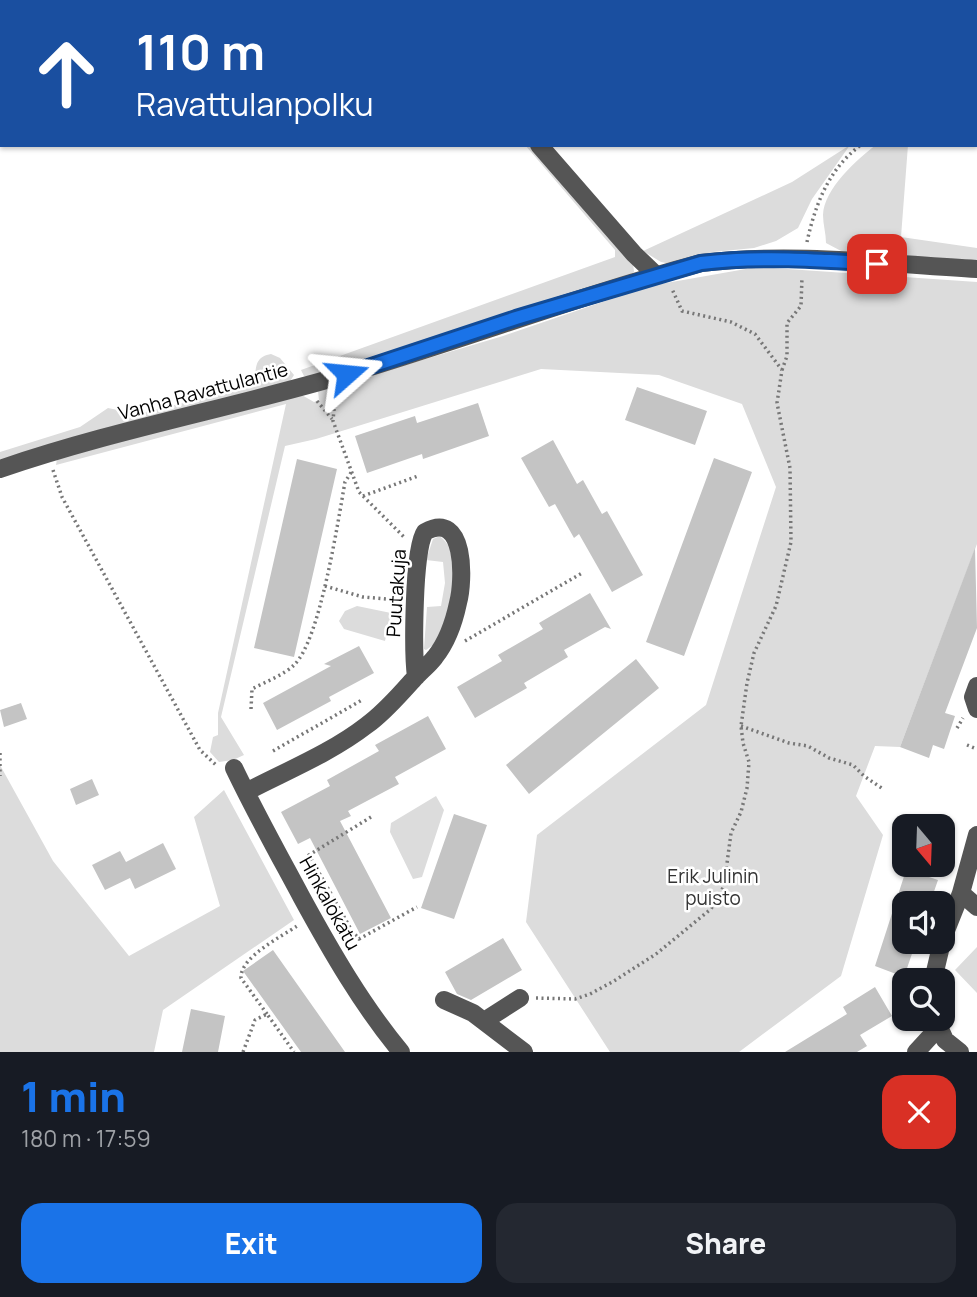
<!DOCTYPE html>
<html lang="en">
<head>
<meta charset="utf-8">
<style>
  body { margin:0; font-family:Manrope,sans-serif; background:#242831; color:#f1f3f6; height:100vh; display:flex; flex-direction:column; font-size:26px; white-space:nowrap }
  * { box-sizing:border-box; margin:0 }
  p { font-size:23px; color:#9ea1a6 }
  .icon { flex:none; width:38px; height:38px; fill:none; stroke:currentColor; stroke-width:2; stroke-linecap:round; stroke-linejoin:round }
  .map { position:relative; height:1052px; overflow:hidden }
  .drawer { display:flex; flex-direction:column; background:#171b24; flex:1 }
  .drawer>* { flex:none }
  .top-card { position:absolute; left:0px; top:0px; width:978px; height:147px; box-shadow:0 2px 5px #0004; background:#1a4fa0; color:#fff; overflow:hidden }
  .needle { width:46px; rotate:161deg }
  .tools { position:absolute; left:892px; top:814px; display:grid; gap:14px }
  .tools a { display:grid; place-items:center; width:63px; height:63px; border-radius:14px; background:#171b24; box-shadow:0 2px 5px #0004; font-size:35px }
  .pin { position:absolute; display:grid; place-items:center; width:60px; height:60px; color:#fff; margin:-30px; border-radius:14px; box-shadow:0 4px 10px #0006 }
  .me { position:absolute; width:77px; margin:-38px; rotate:72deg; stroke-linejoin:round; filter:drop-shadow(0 0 5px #0008) }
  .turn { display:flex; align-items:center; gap:24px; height:147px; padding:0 21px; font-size:32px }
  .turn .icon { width:91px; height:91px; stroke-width:2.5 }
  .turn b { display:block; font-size:49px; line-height:60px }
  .round { display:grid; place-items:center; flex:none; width:74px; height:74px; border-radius:21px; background:#242831 }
  .headline { display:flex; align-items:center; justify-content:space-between; height:119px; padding:0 21px }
  h1 { font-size:42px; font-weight:800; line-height:52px; color:#1a73e8 }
  .button { display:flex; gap:14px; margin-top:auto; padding:14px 21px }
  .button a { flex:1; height:80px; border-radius:21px; background:#1a73e8; color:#fff; font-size:28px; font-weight:800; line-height:80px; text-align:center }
  .button a+a { background:#242831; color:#f1f3f6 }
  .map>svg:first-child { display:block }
  .green { fill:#dcdcdc }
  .building { fill:#c4c4c4 }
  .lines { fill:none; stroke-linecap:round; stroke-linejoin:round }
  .path { stroke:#777; stroke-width:3.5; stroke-dasharray:2 3.5; stroke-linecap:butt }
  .minor { stroke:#555; stroke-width:18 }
  .route-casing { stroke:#114b97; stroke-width:18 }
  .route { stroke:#1a73e8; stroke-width:12 }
  .labels { text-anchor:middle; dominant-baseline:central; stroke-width:5; stroke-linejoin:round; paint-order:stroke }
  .street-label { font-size:19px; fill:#000; stroke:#fff }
  .park-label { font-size:19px; fill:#333; stroke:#fff }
</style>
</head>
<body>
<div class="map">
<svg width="977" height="1052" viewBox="0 0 977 1052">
  <rect width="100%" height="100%" fill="#fff"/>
  <path class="green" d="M 525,145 L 535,145 L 633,263 L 634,272 L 631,274 C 524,310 417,344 309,377 L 304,376 L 301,370 L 615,257 L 615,250 Z
    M 850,145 L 812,199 L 798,228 L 776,241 L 754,248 L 713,252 L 671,264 L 661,262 L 643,251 L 792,182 Z
    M 876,145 L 908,145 L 901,237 L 977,248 L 977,263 L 843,252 L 826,243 C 826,234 823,224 823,215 C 824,189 857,159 876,145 Z
    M 757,267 L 977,282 L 977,544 L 900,747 L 875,746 L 856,796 L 883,835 L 841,976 L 739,1052 L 610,1052 L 526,922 L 537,835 L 706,705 L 776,487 L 742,404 L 659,375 L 541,369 L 316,439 L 285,446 L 221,717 L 244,755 L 233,760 L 219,762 L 210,752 L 213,737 L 218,735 L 218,713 L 286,404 L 56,465 L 57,459 L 292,395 L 300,394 L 314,402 L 319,400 L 318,391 L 503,336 L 649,286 Z
    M 271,354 L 280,358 L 294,375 L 289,383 L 0,463 L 0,452 L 80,427 L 108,408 L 137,414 L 255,386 C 256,370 253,357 271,354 Z
    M 440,536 C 445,541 450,546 452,554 C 459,577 450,638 426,650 L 424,649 L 427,607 L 441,606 L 445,583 L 443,562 L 426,560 L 433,539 Z
    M 357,606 L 391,613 L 385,641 L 344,629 L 339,621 L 345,611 Z
    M 0,765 L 53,861 L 129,956 L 220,906 L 194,817 L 224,790 L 294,920 L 163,1010 L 154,1052 L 0,1052 Z
    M 436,796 L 444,810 L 422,877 L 413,879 L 390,832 L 391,823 Z
    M 977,947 L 977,993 L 955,970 Z"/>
  <path class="building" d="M 637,387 L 707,411 L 695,445 L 625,420 Z
    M 478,403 L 489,436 L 423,459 L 422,454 L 367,473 L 355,436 L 415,416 L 417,423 Z
    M 553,440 L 577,484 L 583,480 L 602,514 L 607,511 L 643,575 L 612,592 L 579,534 L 574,538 L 555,504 L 549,507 L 521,458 Z
    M 714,458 L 752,472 L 684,656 L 646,642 Z
    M 297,459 L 337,469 L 294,657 L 254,648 Z
    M 975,548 L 977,628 L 945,713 L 955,716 L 944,749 L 933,745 L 929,758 L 900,747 Z
    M 590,593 L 611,629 L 605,627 L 564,650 L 568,657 L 524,683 L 527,688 L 475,718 L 457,687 L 502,661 L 498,655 L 543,629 L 539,623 Z
    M 359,646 L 374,673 L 329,697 L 331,701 L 277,730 L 263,703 L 331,666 L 324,664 Z
    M 636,659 L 659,688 L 529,794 L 506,765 Z
    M 21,703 L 27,719 L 4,727 L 0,710 Z
    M 428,716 L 446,749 L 395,777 L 399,784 L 348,811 L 351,816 L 340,821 L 391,918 L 360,934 L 310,838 L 298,844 L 281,812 L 330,786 L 327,780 L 379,751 L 375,745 Z
    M 92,779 L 99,795 L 76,805 L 70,789 Z
    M 454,814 L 487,825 L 454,919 L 421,908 Z
    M 163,843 L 176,869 L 135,889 L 130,878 L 105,890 L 92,865 L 120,851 L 126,862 Z
    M 908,864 L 933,864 L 929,877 L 938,880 L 930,903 L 905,903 L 905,942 L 916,942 L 904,977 L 875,966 Z
    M 503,938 L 522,970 L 471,1000 L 457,994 L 445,972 Z
    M 273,950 L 345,1052 L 301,1052 L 243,971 Z
    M 875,987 L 892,1016 L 860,1035 L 867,1046 L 857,1052 L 785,1052 L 847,1014 L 843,1007 Z
    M 191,1009 L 225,1016 L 218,1052 L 182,1052 Z"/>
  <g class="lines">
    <path class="path" d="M 496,2 L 496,0
      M 976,82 L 977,81
      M 807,242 C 815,205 829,168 861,145
      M 782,370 L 787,356 L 787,323 L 801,306 L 802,277
      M 335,398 L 333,421 L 359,492 L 405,538
      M 317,401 L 332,419
      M 53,470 L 62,497 L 200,750 L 216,765
      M 363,496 L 418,476
      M 325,586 L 363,597 L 398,600
      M 465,641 L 582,573
      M 251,709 L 252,689 C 265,682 284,675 294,665 C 320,641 338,521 345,482 L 352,471
      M 741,726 L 789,743 L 808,746 L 829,758 L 853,765 L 864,776 L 883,789
      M 957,728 L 963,718
      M 967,745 L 977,749
      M 273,751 L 362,700
      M 0,753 L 0,776
      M 371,817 L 309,855 L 352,931 L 359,939 L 417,907
      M 536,998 L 575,999 L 590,994 L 614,981 L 656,954 L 711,909 L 724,886 L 731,833 L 741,812 L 747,788 L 749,762 L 743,743 L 741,726 L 747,683 L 754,653 L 776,606 L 791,542 L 790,468 L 777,403 L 782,370 L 755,334 L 731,322 L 682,311 L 672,289
      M 267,1014 L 241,978 C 240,957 281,937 297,926
      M 243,1052 L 255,1020 L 267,1014 L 294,1052"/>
    <path class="minor" d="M 410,0 L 413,2
      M 539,145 L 634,254 L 656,275
      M 0,469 C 113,430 232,408 347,374 C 465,339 581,295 701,263 C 792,252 886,264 977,269
      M 977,686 L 973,697 L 977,709
      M 234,768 C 255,812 279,855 302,898 C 331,951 362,1005 401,1052
      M 246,792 C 286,771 331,753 367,725 C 385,712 398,696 413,680 C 420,672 429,665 435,657 C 447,642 454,622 458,603 C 464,581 466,509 425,532 C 413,548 413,654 416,677
      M 961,893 L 977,907
      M 943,938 L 961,893 L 977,835
      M 933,980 L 942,942
      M 444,1000 L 473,1013 L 524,1052
      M 935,1018 L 945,1040 L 960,1052
      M 484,1021 L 520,998
      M 916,1052 L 939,1027"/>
  </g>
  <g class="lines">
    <defs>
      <path id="route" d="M 347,374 L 516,318 L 701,263 C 759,256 818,260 877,264"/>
    </defs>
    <use href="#route" class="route-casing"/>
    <use href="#route" class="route"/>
  </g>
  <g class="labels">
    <g class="street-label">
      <text transform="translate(203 391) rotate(-15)">Vanha Ravattulantie</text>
      <text transform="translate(396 593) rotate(-86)">Puutakuja</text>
      <text transform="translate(330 903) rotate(61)">Hinkalokatu</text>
    </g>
    <g class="park-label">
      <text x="713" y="876">Erik Julinin<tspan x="713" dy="22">puisto</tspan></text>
    </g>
  </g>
</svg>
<div class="tools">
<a><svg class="needle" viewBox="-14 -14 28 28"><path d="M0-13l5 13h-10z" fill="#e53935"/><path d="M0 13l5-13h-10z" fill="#9ea1a6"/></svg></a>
<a><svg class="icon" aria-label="sound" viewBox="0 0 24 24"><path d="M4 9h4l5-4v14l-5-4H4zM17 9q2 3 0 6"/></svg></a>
<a><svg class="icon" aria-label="search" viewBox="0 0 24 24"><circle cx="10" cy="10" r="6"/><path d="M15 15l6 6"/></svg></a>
</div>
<div class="pin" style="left:877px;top:264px;background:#d93025"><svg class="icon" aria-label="arrive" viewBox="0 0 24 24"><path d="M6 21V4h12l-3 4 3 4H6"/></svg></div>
<svg class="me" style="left:347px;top:374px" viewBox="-20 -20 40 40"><path d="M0-17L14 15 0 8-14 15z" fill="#1a73e8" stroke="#fff" stroke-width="4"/></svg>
<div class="top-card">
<div class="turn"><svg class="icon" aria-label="ahead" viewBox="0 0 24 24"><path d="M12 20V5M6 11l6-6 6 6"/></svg><div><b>110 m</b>Ravattulanpolku</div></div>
</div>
</div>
<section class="drawer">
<div class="headline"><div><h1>1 min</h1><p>180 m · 17:59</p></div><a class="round" style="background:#d93025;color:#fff"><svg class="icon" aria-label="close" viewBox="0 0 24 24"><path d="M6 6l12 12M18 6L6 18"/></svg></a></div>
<div class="button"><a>Exit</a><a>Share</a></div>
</section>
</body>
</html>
